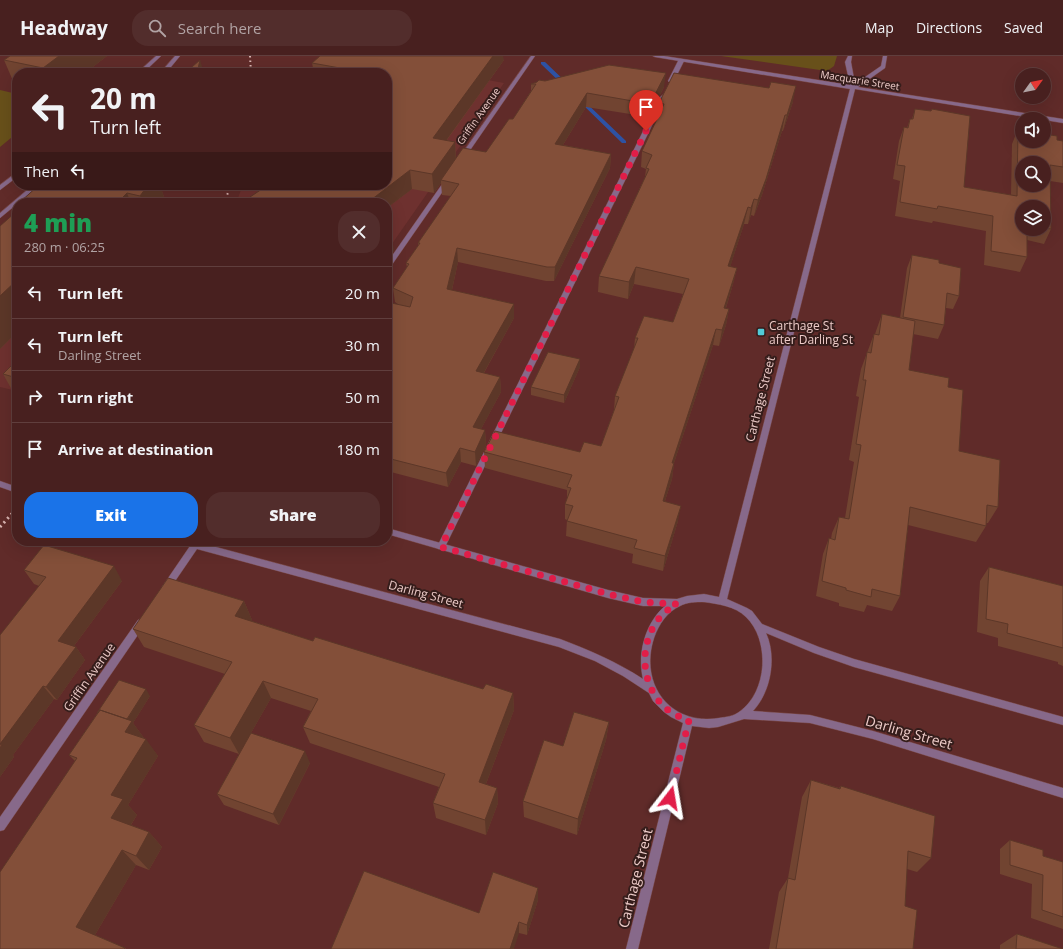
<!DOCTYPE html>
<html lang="en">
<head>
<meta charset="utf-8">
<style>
  body { margin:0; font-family:"Open Sans",sans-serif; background:#522d2c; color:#f1f3f6; height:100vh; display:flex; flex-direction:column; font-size:15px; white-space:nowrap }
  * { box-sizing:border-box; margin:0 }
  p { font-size:13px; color:#b1a3a4 }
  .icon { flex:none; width:22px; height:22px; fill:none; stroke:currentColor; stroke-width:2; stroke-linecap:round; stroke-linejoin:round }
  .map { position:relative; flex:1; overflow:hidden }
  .drawer { position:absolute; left:12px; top:142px; width:380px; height:348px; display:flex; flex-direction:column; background:#48201f; border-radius:16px; box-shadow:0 4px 16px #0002,0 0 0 1px #603e3d }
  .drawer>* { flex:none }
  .hud { position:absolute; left:12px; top:12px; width:380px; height:122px; border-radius:16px; box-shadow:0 4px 16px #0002,0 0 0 1px #603e3d; background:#48201f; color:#f1f3f6; overflow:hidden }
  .needle { width:26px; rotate:57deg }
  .fabs { position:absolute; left:1015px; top:12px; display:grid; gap:8px }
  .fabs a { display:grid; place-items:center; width:36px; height:36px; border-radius:50%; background:#48201f; box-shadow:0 4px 16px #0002,0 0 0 1px #603e3d; font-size:20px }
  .pin { position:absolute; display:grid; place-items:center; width:34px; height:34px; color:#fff; margin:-41px -17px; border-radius:50% 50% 50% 0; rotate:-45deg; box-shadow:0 0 4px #0007 }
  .pin .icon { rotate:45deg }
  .me { position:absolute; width:44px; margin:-22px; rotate:14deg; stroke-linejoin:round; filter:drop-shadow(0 0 3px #0008) }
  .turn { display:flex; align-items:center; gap:14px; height:84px; padding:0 12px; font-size:18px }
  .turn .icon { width:52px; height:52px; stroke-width:2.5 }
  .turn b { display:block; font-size:28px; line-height:34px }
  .then { display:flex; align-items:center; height:38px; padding:0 12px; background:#0003; gap:8px; font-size:15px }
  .round { display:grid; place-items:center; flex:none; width:42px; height:42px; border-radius:16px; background:#522d2c }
  .summary { display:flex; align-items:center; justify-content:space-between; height:68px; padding:0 12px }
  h1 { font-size:24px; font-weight:800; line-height:30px; color:#1e9e55 }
  .primary-button { display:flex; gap:8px; margin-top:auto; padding:8px 12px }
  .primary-button a { flex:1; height:46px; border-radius:16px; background:#1a73e8; color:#fff; font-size:16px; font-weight:800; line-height:46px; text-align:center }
  .primary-button a+a { background:#522d2c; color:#f1f3f6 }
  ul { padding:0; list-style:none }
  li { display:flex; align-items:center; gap:12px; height:52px; padding:0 12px; border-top:1px solid #603e3d }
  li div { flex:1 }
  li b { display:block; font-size:15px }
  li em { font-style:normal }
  header { display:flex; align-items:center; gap:24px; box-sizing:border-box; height:56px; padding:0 20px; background:#48201f; border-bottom:1px solid #603e3d }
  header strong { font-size:19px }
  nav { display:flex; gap:22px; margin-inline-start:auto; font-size:14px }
  .search { width:280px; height:36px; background:#522d2c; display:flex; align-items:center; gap:10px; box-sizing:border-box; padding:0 14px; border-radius:16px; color:#b1a3a4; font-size:15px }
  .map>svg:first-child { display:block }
  .built { fill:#6e312f }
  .green { fill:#68501a }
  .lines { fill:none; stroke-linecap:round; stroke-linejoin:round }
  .stream { fill:#2e52a3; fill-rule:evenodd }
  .service-casing { stroke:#794846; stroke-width:1 }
  .minor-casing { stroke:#794846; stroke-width:1 }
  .service { fill:#87698a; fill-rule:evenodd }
  .minor { fill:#87698a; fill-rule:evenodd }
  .rail-far1 { stroke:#dab5b2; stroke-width:2; stroke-dasharray:1.5 3; stroke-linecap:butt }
  .rail { stroke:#dab5b2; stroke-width:3; stroke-dasharray:2 3.5; stroke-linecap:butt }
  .wall { fill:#714431; fill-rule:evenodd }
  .shaded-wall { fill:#5c3728 }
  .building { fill:#834f39; stroke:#5c3728; fill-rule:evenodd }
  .route { stroke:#e11d48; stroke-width:7; stroke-dasharray:0 12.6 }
  .poi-dot { fill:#52cbd7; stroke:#351d1b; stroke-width:1.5 }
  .labels { text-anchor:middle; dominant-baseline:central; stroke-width:4; stroke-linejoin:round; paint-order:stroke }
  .far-street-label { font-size:10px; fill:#edcbc8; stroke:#351d1b }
  .poi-label { font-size:12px; fill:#edcbc8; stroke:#351d1b; text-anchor:start }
  .street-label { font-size:12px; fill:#edcbc8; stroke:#351d1b }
  .near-street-label { font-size:14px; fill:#edcbc8; stroke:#351d1b }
</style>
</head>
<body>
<header>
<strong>Headway</strong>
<div class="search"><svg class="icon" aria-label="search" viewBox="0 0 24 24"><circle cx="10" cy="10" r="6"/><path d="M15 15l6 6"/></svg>Search here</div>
<nav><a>Map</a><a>Directions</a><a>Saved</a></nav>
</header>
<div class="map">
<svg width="1063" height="893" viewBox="0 0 1063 893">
  <rect width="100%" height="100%" fill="#602b29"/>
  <path class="built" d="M 329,0 L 428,13 L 504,27 L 387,195 L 387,147 L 236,147 L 243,129 L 387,129 L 387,17 L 313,17 Z
    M 17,197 L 17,335 L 0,331 L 0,212 Z"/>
  <path class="green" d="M 721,0 L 837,0 L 834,10 L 827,15 Z
    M 0,34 L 17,38 L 17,77 L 0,91 Z"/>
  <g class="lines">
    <path class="stream" d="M 541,6 L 545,6 L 569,29 L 569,31 L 565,31 L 541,8 Z
      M 580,41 L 626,85 L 626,87 L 622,87 L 578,44 L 577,43 Z"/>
    <defs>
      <path id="service" d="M 681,3 L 684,5 L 674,25 L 669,26 L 668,25 L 678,5 Z
        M 663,39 L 666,41 L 445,491 L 444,493 L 438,493 L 437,491 L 660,41 Z"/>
      <path id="minor" d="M 156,0 L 161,0 L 143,17 L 137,17 Z
        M 175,0 L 180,0 L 166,17 L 160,17 Z
        M 531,0 L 535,0 L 464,103 L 460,103 L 459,102 Z
        M 653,0 L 664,0 L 850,29 L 845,6 L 848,0 L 852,0 L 851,6 L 855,28 L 881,10 L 883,0 L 887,0 L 885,12 L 858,31 L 1063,63 L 1063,67 L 855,33 L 727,543 L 747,552 L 752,555 L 762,568 L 819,591 L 854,603 L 1063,661 L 1063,669 L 854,611 L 814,597 L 766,577 C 777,601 771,636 753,655 L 810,659 L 873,675 L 1063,732 L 1063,742 L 873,683 L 810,667 L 744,663 L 718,671 L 709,672 L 692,670 L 638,893 L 626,893 L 683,667 L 671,661 L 664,656 L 653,645 L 649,637 L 623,620 L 595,605 L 559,591 L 197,493 L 169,534 L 166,535 L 163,534 L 162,531 L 190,490 L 184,487 L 183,485 L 202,485 L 201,487 L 560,583 C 589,594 617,606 643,623 C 637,598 645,567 665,550 L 643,550 L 608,542 L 387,478 L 387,472 L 608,534 L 643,542 L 677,543 L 687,540 L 704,538 L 719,541 L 850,33 L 655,1 ZM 704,546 C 718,548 735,550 746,561 C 770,584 768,636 739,656 C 734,660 726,661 719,662 C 670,670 639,628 654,582 C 659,568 667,556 680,550 C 687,546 696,546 704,546 Z
        M 17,116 L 17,121 L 0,134 L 0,129 Z
        M 447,123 L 450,125 L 389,213 L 387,214 L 387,207 L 445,124 Z
        M 33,129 L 40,129 L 0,162 L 0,157 Z
        M 0,425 L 17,431 L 17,437 L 0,431 Z
        M 141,563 L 144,564 L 145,567 L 144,570 L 4,774 L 0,775 L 0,761 L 138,564 Z"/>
    </defs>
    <use href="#service" class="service-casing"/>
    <use href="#minor" class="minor-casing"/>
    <use href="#service" class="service"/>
    <use href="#minor" class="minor"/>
    <path class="rail-far1" d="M 250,0 L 251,17
      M 224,147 L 231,129"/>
    <path class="rail" d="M 0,471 L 17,452"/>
  </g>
  <path class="wall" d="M 107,0 L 85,17 L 17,17 L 17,33 L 16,32 L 4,4 Z
    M 504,4 L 447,84 L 455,86 L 456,102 L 486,96 L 513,63 L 531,35 L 531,28 L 545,25 L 664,31 L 649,61 L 586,51 L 563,89 L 611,98 L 610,112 L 554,225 L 546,225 L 458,206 L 452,234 L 514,262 L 484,317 L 500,321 L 501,336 L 481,373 L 485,374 L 486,389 L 476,410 L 461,406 L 448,431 L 387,415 L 387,246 L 399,249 L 395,246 L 393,232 L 407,211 L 406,207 L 418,190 L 418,187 L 451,140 L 442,139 L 441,127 L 434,137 L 412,133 L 387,152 L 387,147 L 252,147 L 250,141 L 387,129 L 387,17 L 314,17 L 312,7 Z
    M 793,46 L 783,75 L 782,75 L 762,139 L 754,160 L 751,159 L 748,168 L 744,168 L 730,211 L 737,212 L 733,228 L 726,252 L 729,253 L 726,269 L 719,290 L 713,289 L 674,407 L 672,423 L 665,445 L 678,465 L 663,515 L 632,507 L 633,498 L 566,480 L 567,464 L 565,463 L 565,448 L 567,444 L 567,434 L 485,412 L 484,396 L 580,396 L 601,390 L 614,354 L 615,340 L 634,293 L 635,282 L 673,266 L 683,238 L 634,228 L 628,243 L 598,236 L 599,220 L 645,121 L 646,113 L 641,111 L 642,95 L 657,63 L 659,47 Z
    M 915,53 L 964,131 L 1011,139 L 1012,88 L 1018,73 L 1057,84 L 1063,85 L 1063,127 L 1050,125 L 1051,173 L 1044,188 L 1027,184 L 1027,201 L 1020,216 L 984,209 L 986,175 L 933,165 L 932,167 L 895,160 L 900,125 L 893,123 L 899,85 L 904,71 L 907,72 L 910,63 L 912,63 ZM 1044,151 L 1044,173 L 1022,173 Z
    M 160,129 L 166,147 L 19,147 Z
    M 17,148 L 17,276 L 0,293 L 16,156 L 13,152 Z
    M 912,199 L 939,207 L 959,240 L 953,253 L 946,252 L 944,269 L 938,283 L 913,278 L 909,314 L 948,331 L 959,395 L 998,451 L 988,467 L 986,467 L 986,470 L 976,486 L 908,469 L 900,540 L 892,555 L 867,549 L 864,556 L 839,550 L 839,547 L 816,540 L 823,498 L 829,482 L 831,483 L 832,477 L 839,461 L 845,462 L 854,406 L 849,404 L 859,341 L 856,340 L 861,313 L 874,278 L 875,278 L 876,275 L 882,258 L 900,262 L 907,212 Z
    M 17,304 L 17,335 L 12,334 L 3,318 Z
    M 580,311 L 564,347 L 531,339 L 531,331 Z
    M 989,511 L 1063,530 L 1063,610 L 1058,608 L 1058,606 L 998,590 L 998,582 L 977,576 L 980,525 Z
    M 24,514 L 122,525 L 74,590 L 76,591 L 85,604 L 57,644 L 54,643 L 13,699 L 14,701 L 0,721 L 39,530 L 34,528 Z
    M 244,545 L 252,564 L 251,565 L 313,585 L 483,633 L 513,637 L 514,654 L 486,728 L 497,732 L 498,747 L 486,779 L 436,762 L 433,747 L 439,731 L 310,687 L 303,671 L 311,655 L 271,642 L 251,677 L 310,707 L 279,769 L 224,749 L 217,738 L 239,698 L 204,686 L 194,669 L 225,618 L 144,591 L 133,573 Z
    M 150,640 L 133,667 L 144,682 L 158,700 L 128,749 L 137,759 L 131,769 L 149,776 L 162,791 L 149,814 L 136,809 L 95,879 L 125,892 L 126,893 L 0,893 L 75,705 L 69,699 L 97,658 L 97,657 Z
    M 609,666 L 606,684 L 577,779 L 524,761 L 523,745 L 563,690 Z
    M 811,724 L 839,732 L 841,730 L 931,802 L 917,816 L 907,813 L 905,850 L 913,893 L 769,893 L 779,836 L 788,822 L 802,741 Z
    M 1010,784 L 1043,800 L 1063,806 L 1063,873 L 1031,862 L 1032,828 L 1000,818 L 1000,793 Z
    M 538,832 L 538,844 L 527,879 L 519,877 L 479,857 Z
    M 1017,878 L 1063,893 L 1000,893 L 1000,889 Z"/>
  <path class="shaded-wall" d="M 59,0 L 107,0 L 85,17 L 46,17 L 43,12 Z
    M 493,0 L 503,0 L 504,4 L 435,100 L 433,82 Z
    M 200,4 L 204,17 L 197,17 Z
    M 666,17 L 664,31 L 649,61 L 650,48 Z
    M 796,30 L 793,46 L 783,75 L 787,59 Z
    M 587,37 L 586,51 L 555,102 L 555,88 Z
    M 785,59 L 782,75 L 762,139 L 754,160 L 758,144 Z
    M 455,86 L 456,105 L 441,124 L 441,127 L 434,137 L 432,118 Z
    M 611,98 L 610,112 L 554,225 L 555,211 Z
    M 410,114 L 412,133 L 387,152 L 387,147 L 367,147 Z
    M 148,129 L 160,129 L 166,147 L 143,147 L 140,140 Z
    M 127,137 L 131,147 L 117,147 Z
    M 754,143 L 751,159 L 748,168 L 751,152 Z
    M 748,151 L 744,168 L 725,227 L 728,210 Z
    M 391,175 L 394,195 L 387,204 L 387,181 Z
    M 457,192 L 458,206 L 449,247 L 447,233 Z
    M 636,211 L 634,228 L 628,243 L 629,226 Z
    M 737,212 L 733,228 L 721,268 L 724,252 Z
    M 17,224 L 17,276 L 0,293 L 0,240 Z
    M 514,248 L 514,262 L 477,329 L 476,315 Z
    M 729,253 L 726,269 L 719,290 L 722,274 Z
    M 716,273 L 713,289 L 669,422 L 672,407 Z
    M 580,303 L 580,311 L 564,347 L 564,339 Z
    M 500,321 L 501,336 L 474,386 L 473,371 Z
    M 485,374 L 486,389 L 476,410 L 475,396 Z
    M 460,392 L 461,406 L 448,431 L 446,417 Z
    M 674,407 L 672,423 L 660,460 L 663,445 Z
    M 681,450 L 678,465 L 663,515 L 665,500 Z
    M 114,510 L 122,525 L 68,598 L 58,585 Z
    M 244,545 L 252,564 L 243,578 L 235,560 Z
    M 76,591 L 85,604 L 57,644 L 46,631 Z
    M 263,625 L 271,642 L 239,698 L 230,682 Z
    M 43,630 L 54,643 L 13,699 L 14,701 L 0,721 L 0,688 Z
    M 146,633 L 150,640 L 133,667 L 144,682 L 125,676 L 125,667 Z
    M 513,637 L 514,654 L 481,741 L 479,726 Z
    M 609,666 L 606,684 L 577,779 L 578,763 Z
    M 146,683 L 158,700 L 128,749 L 137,759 L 125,778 L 111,762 L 111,739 Z
    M 305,695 L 310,707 L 279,769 L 273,758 Z
    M 497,732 L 498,747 L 486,779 L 485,764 Z
    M 149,776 L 162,791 L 149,814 L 136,800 Z
    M 122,794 L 136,809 L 92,884 L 76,871 Z
    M 538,832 L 538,844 L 527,879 L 527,869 Z
    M 519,866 L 519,877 L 514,893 L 510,893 Z"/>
  <path class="building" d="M 10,0 L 59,0 L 43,12 L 4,4 Z
    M 320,0 L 493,0 L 433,82 L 455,86 L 432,118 L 410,114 L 367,147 L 258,147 L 260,145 L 250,141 L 268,129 L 387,129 L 387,85 L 393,81 L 387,79 L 387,17 L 336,17 L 340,12 L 312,7 Z
    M 200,4 L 197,17 L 185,17 Z
    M 609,9 L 666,17 L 650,48 L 587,37 L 555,88 L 611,98 L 555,211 L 547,211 L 457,192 L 447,233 L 514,248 L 476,315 L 500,321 L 473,371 L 485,374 L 475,396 L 460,392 L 446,417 L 387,402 L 387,246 L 410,251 L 413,241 L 393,232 L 409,208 L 406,207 L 420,187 L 418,187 L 459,128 L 441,124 L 463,92 L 486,96 L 509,63 L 513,63 L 536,28 L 531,28 L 537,26 L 539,24 L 545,25 Z
    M 674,17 L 769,32 L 771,26 L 796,30 L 787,59 L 785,59 L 766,123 L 758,144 L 754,143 L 751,152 L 748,151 L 728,210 L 737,212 L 724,252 L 729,253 L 722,274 L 716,273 L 672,407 L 674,407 L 663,445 L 681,450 L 665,500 L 634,492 L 637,484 L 567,465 L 573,450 L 565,448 L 571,432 L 567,431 L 572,419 L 484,396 L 495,375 L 580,396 L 584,386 L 601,390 L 619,341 L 615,340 L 638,282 L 635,282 L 644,260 L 673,266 L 689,223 L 636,211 L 629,226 L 599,220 L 649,113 L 646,112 L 652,99 L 642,95 L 664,48 L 659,47 Z
    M 915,53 L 931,55 L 932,53 L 970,60 L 964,131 L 1017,140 L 1018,73 L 1022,74 L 1022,85 L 1044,85 L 1044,78 L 1057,80 L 1057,84 L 1063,85 L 1063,111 L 1050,109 L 1051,173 L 1044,172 L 1044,151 L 1022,151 L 1022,173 L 1027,173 L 1027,201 L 991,195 L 993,160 L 938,150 L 937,153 L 900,146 L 905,110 L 897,109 L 904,71 L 908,72 L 910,63 L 913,63 ZM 1022,107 L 1044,107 L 1044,129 L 1022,129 Z
    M 39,129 L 148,129 L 140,140 L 127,137 L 117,147 L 19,147 Z
    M 17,148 L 17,152 L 13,152 Z
    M 17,155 L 17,224 L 0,240 L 0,170 Z
    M 387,173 L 391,175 L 387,181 Z
    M 912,199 L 939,204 L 939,207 L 961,212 L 959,240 L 947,237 L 944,269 L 903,261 Z
    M 882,258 L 915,265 L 909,314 L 949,322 L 948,331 L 963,334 L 959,395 L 1000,404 L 998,451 L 987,449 L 986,470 L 910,451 L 900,540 L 872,533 L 871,541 L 846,534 L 846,532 L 822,525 L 829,482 L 835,484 L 839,461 L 849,463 L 861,389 L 856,388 L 866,324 L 863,324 L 867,296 L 871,297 L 874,278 L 879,279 Z
    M 548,296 L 580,303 L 564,339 L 531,331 Z
    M 17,304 L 17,322 L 3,318 Z
    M 44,489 L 114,510 L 58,585 L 76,591 L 46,631 L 43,630 L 0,688 L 2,689 L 0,692 L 0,579 L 46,521 L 24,514 Z
    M 989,511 L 1063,530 L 1063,592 L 1007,577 L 1008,568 L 986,563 Z
    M 168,522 L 244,545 L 235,560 L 313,585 L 315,581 L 483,633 L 486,628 L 513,637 L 479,726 L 497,732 L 485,764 L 433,747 L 445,718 L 303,671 L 318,643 L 263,625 L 230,682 L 194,669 L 232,606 L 133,573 Z
    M 119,624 L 146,633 L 127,663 L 100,654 L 98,657 L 97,657 Z
    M 100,654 L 132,665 L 125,676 L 146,683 L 111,739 L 123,743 L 111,762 L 149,776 L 136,800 L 122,794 L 76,871 L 125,892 L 124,893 L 0,893 L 0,816 L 77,702 L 69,699 Z
    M 574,656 L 609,666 L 578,763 L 523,745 L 544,684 L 563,690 Z
    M 251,677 L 305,695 L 273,758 L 217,738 Z
    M 811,724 L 840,733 L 841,730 L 935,760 L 931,802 L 908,795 L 905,850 L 917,854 L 913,893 L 776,893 L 788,822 L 795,824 Z
    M 1010,784 L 1043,794 L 1043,800 L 1063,806 L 1063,861 L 1042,854 L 1043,819 L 1010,809 Z
    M 364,815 L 479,857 L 493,816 L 538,832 L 527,869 L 519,866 L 510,893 L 331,893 Z
    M 1017,878 L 1063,893 L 1016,893 Z"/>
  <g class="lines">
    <path class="route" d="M 646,75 L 441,491 L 608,538 L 643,546 L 677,548 C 673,551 668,553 664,557 C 636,584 639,635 672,657 C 677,660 683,662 689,664 L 670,742"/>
  </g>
  <rect class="poi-dot" x="757" y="272" width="8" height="8" rx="2"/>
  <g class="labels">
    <g class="far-street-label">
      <text transform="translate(860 24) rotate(9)">Macquarie Street</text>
      <text transform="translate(478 60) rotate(-55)">Griffin Avenue</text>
    </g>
    <g class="poi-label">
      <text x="769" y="269">Carthage St<tspan x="769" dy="14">after Darling St</tspan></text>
    </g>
    <g class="street-label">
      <text transform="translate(760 343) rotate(-76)">Carthage Street</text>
      <text transform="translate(426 538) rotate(15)">Darling Street</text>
      <text transform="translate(89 621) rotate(-55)">Griffin Avenue</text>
    </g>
    <g class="near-street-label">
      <text transform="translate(909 676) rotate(16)">Darling Street</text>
      <text transform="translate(635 822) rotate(-76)">Carthage Street</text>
    </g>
  </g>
</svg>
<div class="fabs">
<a><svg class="needle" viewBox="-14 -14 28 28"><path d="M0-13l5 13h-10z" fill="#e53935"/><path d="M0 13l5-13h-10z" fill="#b1a3a4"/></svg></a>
<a><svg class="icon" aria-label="sound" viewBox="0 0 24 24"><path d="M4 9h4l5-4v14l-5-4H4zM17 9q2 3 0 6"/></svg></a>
<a><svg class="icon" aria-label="search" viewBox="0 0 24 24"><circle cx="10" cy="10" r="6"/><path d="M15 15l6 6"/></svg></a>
<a><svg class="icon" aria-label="layers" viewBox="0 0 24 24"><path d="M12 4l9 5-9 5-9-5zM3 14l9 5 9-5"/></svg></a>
</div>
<div class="pin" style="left:646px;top:75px;background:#d93025"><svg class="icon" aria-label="arrive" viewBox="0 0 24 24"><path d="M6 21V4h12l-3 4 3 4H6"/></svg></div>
<svg class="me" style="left:670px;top:742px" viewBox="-20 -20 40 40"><path d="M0-17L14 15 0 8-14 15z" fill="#e11d48" stroke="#fff" stroke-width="4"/></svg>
<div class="hud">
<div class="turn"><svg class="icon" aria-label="left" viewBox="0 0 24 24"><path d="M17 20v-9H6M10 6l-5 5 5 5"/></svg><div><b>20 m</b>Turn left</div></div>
<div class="then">Then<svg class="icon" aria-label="left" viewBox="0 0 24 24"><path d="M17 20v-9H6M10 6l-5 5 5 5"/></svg></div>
</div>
<section class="drawer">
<div class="summary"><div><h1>4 min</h1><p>280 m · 06:25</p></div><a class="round"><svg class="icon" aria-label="close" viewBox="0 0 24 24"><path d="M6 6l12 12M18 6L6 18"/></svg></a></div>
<ul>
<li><svg class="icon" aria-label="left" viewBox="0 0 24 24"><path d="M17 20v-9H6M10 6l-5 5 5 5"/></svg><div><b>Turn left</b></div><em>20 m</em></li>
<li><svg class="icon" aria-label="left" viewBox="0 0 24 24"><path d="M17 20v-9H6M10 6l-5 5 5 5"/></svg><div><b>Turn left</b><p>Darling Street</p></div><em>30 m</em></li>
<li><svg class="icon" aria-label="right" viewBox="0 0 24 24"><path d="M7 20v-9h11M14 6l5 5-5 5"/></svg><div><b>Turn right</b></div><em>50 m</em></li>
<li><svg class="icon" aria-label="arrive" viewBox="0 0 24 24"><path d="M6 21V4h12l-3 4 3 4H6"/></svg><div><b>Arrive at destination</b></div><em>180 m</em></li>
</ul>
<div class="primary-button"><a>Exit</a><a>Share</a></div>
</section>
</div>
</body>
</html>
